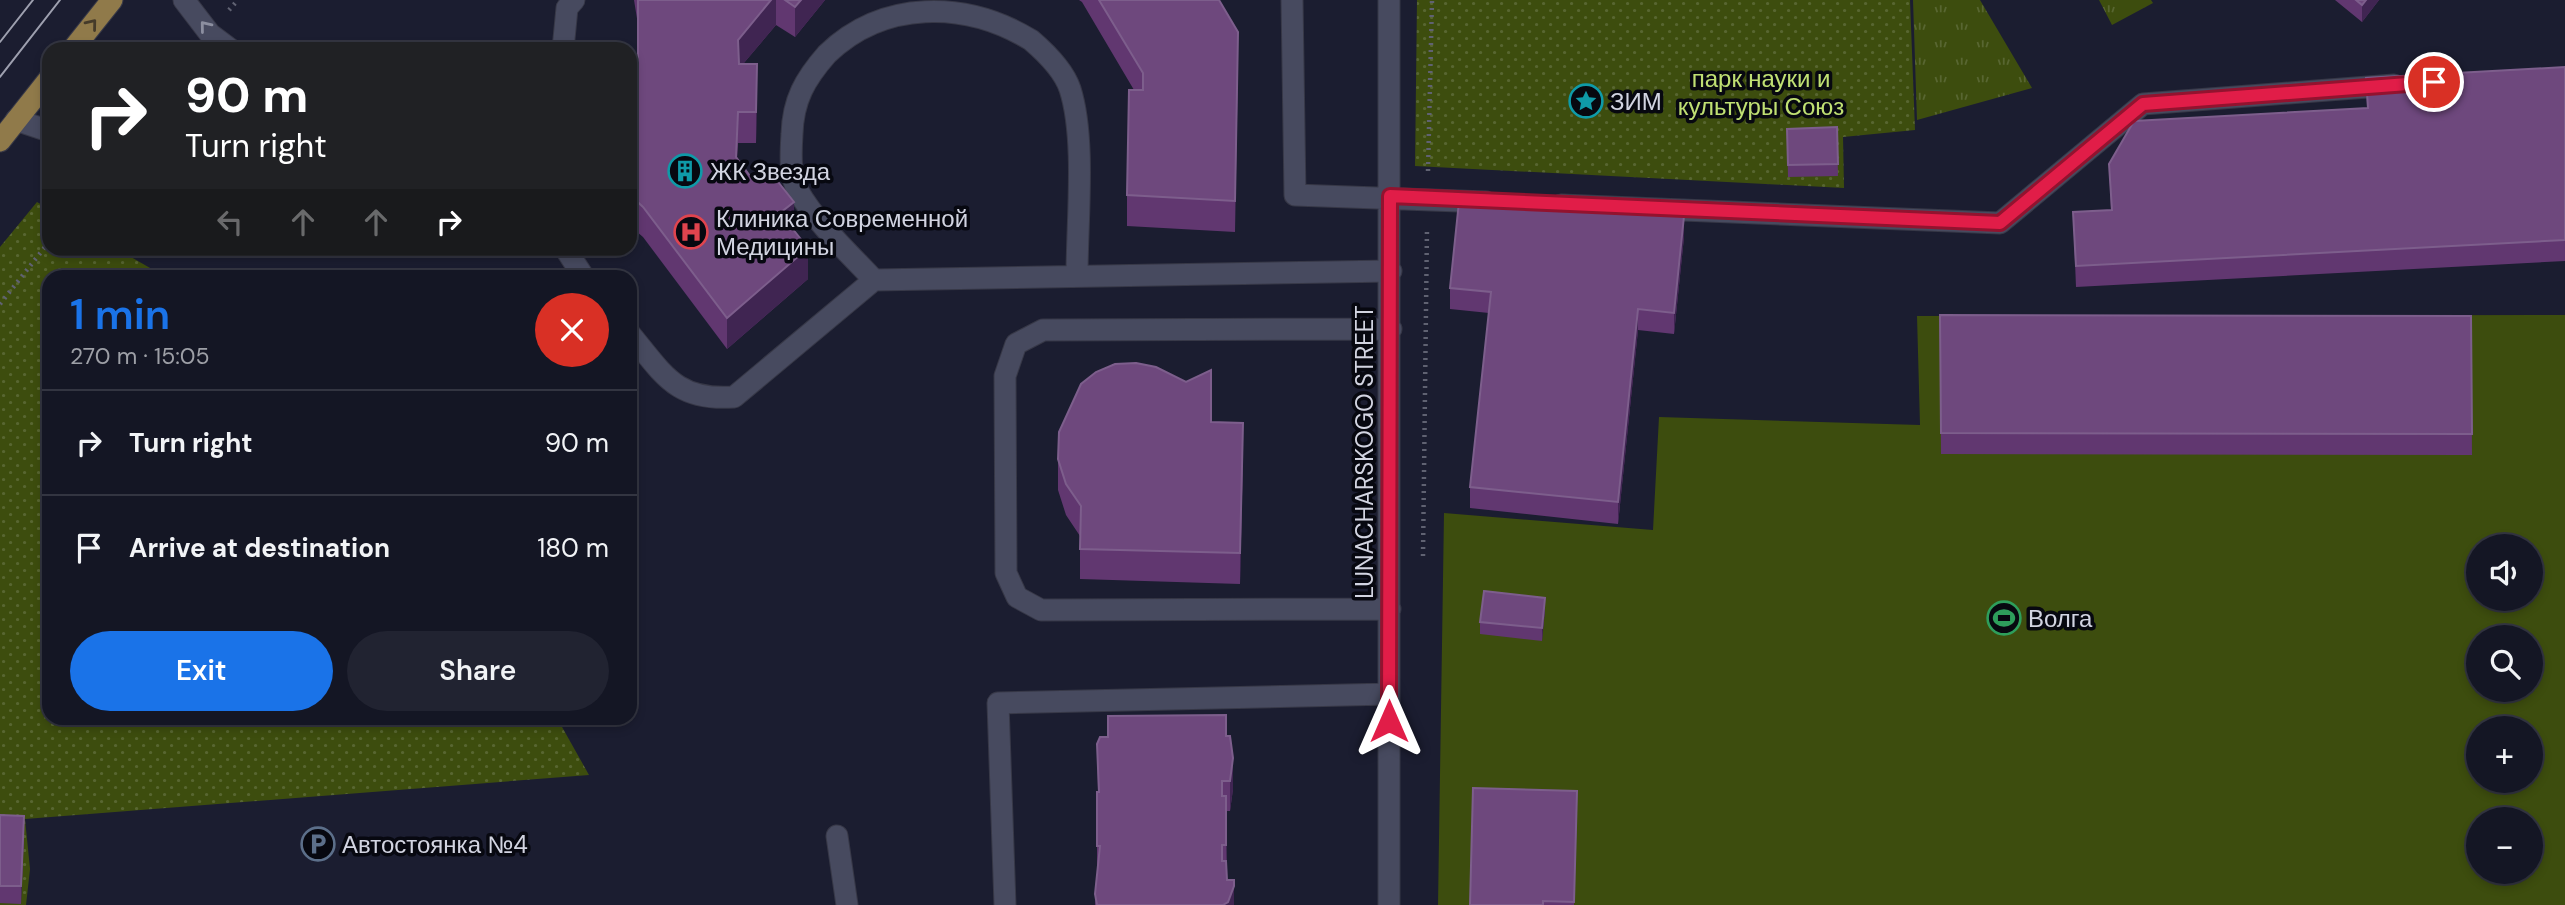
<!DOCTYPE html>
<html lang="en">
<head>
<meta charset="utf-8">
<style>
  body { margin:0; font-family:"DM Sans",sans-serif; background:#212331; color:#f1f3f6; height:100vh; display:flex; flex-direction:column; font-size:26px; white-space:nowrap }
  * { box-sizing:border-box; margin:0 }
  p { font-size:23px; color:#9d9fa6 }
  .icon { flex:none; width:38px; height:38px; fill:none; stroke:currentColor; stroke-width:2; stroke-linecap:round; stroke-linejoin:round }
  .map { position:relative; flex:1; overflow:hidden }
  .side { position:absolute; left:42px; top:270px; width:595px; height:455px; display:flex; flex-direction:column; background:#141624; border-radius:21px; box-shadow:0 4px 10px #0003,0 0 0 2px #333541 }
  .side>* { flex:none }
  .top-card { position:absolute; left:42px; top:42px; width:595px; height:214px; border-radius:21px; box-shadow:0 4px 10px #0003,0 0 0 2px #333541; background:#202124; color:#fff; overflow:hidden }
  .buttons { position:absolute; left:2466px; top:534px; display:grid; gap:14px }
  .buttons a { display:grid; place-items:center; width:77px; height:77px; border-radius:50%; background:#141624; box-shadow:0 4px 10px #0003,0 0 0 2px #333541; font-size:35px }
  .pin { position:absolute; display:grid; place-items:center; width:60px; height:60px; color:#fff; margin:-30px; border:4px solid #fff; border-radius:50%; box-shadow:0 2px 7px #0007 }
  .me { position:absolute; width:77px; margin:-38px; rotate:0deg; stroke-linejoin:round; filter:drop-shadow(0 0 5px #0008) }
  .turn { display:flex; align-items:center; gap:24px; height:147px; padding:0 28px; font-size:32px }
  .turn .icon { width:91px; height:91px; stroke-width:2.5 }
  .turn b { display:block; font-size:49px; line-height:60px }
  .lanes { display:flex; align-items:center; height:66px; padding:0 28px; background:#0003; justify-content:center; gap:35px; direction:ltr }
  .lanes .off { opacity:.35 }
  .round { display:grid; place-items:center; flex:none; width:74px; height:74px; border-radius:37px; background:#212331 }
  .overview { display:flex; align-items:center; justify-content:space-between; height:119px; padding:0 28px }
  h1 { font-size:42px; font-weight:600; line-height:52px; color:#1a73e8 }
  .action { display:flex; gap:14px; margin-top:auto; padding:14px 28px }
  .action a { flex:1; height:80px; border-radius:42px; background:#1a73e8; color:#fff; font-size:28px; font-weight:600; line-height:80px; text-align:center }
  .action a+a { background:#212331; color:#f1f3f6 }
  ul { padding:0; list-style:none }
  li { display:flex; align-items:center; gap:21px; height:105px; padding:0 28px; border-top:2px solid #333541 }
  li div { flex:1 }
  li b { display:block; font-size:26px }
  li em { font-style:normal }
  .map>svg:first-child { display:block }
  .grass { fill:url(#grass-tufts) }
  .park { fill:url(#park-dots) }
  .pitch { fill:#3d4d0e; fill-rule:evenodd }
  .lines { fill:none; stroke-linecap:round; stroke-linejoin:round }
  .minor-casing { stroke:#373847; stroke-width:23 }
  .major-casing { stroke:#373847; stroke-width:23 }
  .path { stroke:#606272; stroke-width:4.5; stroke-dasharray:2 5; stroke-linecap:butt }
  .minor { stroke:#474a5f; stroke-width:21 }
  .major { stroke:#907a4a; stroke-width:21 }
  .tram { stroke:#9ea0af; stroke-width:2 }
  .wall { fill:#613770 }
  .shaded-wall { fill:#402552 }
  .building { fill:#6e487d; stroke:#7d5e8c; stroke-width:2 }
  .oneway { stroke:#453b2a }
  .oneway2 { stroke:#8c8fa0 }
  .route-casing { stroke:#92132f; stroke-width:18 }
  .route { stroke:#e11d48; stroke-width:12 }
  .labels { text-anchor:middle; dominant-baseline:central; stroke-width:7; stroke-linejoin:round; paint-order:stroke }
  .park-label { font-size:24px; fill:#c0e073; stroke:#070810 }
  .poi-label { font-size:24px; fill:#d2d4e1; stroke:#070810; text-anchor:start }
  .street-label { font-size:24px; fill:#d2d4e1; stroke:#070810 }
</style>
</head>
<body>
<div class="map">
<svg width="2565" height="905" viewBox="0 0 2565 905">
  <defs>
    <pattern id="grass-tufts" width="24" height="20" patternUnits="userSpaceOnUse" patternTransform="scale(1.75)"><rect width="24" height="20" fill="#3d4d0e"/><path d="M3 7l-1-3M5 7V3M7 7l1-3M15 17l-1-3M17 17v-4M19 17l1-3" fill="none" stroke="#586631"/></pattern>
    <pattern id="park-dots" width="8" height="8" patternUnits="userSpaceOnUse" patternTransform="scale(1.75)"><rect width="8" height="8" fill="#3d4d0e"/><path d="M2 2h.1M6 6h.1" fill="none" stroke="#586631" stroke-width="1.8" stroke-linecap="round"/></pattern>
  </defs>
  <rect width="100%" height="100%" fill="#1b1d30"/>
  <path class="grass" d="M 1913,0 L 1980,0 L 2032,88 L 1917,120 Z
    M 2099,0 L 2151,0 L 2153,3 L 2112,25 Z"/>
  <path class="park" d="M 1417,0 L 1910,0 L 1915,130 L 1843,137 L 1844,188 L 1415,166 Z
    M 37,202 L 49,209 L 49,248 L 117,249 L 164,276 L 49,276 L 49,718 L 557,718 L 589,775 L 25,819 L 30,869 L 26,905 L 0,905 L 0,247 Z"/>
  <path class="pitch" d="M 2565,315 L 2565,905 L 1438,905 L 1444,513 L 1653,530 L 1659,417 L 1920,425 L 1917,316 ZM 2478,546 L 2530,546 L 2530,598 L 2478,598 ZM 2478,637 L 2530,637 L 2530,690 L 2478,690 ZM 2478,728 L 2530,728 L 2530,780 L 2478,780 ZM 2478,819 L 2530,819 L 2530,872 L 2478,872 Z"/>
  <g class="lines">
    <defs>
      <path id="minor" d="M 184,0 L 210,34 L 230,49
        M 1292,0 L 1295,195 L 1486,202
        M 563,49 L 567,8 L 574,0
        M 16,120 L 49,131
        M 1561,205 L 2000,223 L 2143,104 L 2394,85
        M 565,248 L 583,276
        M 874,280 C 848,252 817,224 798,191 C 789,177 791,150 792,134 C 793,100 805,79 827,54 C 883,0 965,0 1031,40 C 1045,52 1064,71 1070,89 C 1086,139 1077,221 1077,275
        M 630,334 C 664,375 676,401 734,397 L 874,280 L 1391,271
        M 1390,609 L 1041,610 L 1017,597 L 1006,573 L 1005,376 L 1016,344 L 1043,330 L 1391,329
        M 837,836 L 847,905
        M 1005,905 L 998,703 L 1389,694
        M 1389,905 L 1389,0"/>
      <path id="major" d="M 73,49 L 112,0
        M 0,141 L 49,79"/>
    </defs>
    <use href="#minor" class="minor-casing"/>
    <use href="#major" class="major-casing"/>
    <path class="path" d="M 229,10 L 238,0
      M 1428,171 L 1432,0
      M 0,304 L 49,242
      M 1423,556 L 1427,228"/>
    <use href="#minor" class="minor"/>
    <use href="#major" class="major"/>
    <path class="tram" d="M 0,42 L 33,0
      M 0,77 L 60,0"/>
  </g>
  <path class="wall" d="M 634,0 L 825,0 L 795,37 L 776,25 L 743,64 L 757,95 L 756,143 L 738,143 L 737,159 L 794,231 L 808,279 L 727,349 L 643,237 L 630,226 L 630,144 L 638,136 L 639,31 Z
    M 1079,0 L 1219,0 L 1238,62 L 1235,232 L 1127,226 L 1127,195 L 1134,90 L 1082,2 Z
    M 2335,0 L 2379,0 L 2362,22 Z
    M 2565,67 L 2565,261 L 2076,287 L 2073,212 L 2111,210 L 2109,164 L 2367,108 L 2366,78 Z
    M 1837,127 L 1838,176 L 1788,177 L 1787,129 Z
    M 1684,237 L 1674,334 L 1638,330 L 1618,524 L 1470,508 L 1470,487 L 1489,313 L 1450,309 L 1450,288 Z
    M 1940,315 L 2471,316 L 2472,455 L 1941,454 Z
    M 1211,422 L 1243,454 L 1240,584 L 1080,579 L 1080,536 L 1066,515 L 1058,490 L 1058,459 Z
    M 1545,610 L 1542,641 L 1480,634 L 1480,622 Z
    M 1226,736 L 1233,789 L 1230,811 L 1226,811 L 1227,880 L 1234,905 L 1095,905 L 1097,877 L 1097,792 L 1098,792 L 1097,744 Z
    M 1577,812 L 1574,905 L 1470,905 Z
    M 0,815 L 24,833 L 21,904 L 0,903 Z"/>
  <path class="shaded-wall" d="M 771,0 L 776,0 L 776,25 L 738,70 L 738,40 Z
    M 801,0 L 825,0 L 795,37 L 795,7 Z
    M 2366,0 L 2379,0 L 2362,22 L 2362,5 Z
    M 757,64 L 757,95 L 756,143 L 756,112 Z
    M 794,202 L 794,233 L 780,213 Z
    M 1684,216 L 1684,237 L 1674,334 L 1674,313 Z
    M 808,248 L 808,279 L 727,349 L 727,318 Z
    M 1638,309 L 1638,330 L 1618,524 L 1618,502 Z
    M 1243,423 L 1243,454 L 1240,584 L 1240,553 Z
    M 1545,598 L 1545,610 L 1542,641 L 1542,628 Z
    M 1233,758 L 1233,789 L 1230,811 L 1230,781 Z
    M 24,816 L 24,833 L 21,904 L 21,886 Z
    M 1234,886 L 1234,905 L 1223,905 Z"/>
  <path class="building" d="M 638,0 L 771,0 L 738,40 L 739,64 L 757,64 L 756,112 L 738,112 L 736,157 L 753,180 L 767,168 L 794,202 L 780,213 L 808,248 L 727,318 L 643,207 L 630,195 L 630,144 L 638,136 Z
    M 785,0 L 801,0 L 795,7 Z
    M 1099,0 L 1219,0 L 1238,32 L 1235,201 L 1127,195 L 1129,90 L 1143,90 L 1143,73 Z
    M 2356,0 L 2366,0 L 2362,5 Z
    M 2565,67 L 2565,240 L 2076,266 L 2073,212 L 2112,210 L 2109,164 L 2134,121 L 2368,108 L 2366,78 Z
    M 1837,127 L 1838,164 L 1788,165 L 1787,129 Z
    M 1460,192 L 1684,216 L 1674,313 L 1638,309 L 1618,502 L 1470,487 L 1491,292 L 1450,288 Z
    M 1940,315 L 2471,316 L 2472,434 L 1941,433 Z
    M 1136,363 L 1156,367 L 1186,382 L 1211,370 L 1211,422 L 1243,423 L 1240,553 L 1080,549 L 1081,506 L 1066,484 L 1058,459 L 1059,432 L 1081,384 L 1096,372 L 1115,364 Z
    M 1484,591 L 1545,598 L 1542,628 L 1480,622 Z
    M 1226,715 L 1226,736 L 1230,736 L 1233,758 L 1230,781 L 1222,781 L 1222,796 L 1226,796 L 1226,845 L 1222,845 L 1222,861 L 1226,861 L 1227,880 L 1234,880 L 1234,886 L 1228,902 L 1223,905 L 1097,905 L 1095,894 L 1100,846 L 1097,846 L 1097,792 L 1099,792 L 1097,744 L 1100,737 L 1108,737 L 1108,716 Z
    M 1473,788 L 1577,791 L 1574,902 L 1543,901 L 1543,905 L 1470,905 Z
    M 0,815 L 24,816 L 21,886 L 0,886 Z"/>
  <defs><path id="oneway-chevron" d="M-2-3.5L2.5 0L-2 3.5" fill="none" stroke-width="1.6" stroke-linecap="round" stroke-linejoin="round" transform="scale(1.75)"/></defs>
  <use class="oneway" href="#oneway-chevron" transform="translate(92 24) rotate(-51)"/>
  <use class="oneway2" href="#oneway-chevron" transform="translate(205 26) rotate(-129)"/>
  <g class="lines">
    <defs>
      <path id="route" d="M 1389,721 L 1390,196 L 2000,223 L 2143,104 L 2434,82"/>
    </defs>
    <use href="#route" class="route-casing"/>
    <use href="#route" class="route"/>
  </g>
  <defs>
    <symbol id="sight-ring" viewBox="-11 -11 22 22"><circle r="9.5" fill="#070810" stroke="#0f9aa8" stroke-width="1.5"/><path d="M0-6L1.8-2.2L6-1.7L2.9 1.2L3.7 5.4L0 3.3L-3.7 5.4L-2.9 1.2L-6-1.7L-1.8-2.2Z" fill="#0f9aa8"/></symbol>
    <symbol id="building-ring" viewBox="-11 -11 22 22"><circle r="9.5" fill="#070810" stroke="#0f9aa8" stroke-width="1.5"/><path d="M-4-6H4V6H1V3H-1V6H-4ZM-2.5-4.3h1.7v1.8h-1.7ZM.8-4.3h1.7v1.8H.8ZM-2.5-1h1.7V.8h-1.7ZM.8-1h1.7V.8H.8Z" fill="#0f9aa8"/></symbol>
    <symbol id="hospital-ring" viewBox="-11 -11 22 22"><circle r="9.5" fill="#070810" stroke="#e0444e" stroke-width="1.5"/><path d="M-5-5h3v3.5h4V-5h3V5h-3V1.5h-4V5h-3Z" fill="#e0444e"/></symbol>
    <symbol id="stadium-ring" viewBox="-11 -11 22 22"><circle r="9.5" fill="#070810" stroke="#2e9e5b" stroke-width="1.5"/><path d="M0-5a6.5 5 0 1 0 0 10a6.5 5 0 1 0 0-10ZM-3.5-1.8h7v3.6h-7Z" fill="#2e9e5b"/></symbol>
    <symbol id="parking-ring" viewBox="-11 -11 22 22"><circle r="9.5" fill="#070810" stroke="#5c6f8a" stroke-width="1.5"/><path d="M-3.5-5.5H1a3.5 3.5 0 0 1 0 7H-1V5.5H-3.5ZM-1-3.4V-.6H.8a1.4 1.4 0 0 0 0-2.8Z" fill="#5c6f8a"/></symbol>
  </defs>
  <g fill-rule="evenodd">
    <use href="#sight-ring" x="1567" y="82" width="38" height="38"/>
    <use href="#building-ring" x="666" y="152" width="38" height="38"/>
    <use href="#hospital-ring" x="672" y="213" width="38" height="38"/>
    <use href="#stadium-ring" x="1985" y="599" width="38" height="38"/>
    <use href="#parking-ring" x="299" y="825" width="38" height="38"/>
  </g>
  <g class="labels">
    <g class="park-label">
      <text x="1761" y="78">парк науки и<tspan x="1761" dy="28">культуры Союз</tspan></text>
    </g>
    <g class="poi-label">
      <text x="1610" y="101">ЗИМ</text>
      <text x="710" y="171">ЖК Звезда</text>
      <text x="716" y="218">Клиника Современной<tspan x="716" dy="28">Медицины</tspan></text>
      <text x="2028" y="618">Волга</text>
      <text x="342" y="844">Автостоянка №4</text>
    </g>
    <g class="street-label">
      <text transform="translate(1364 452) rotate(-90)">LUNACHARSKOGO STREET</text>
    </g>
  </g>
</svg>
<div class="buttons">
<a><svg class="icon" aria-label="sound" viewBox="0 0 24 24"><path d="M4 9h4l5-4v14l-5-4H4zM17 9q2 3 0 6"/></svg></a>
<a><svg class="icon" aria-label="search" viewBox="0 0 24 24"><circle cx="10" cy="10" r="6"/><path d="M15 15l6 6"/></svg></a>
<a>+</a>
<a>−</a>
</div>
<div class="pin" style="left:2434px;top:82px;background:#d93025"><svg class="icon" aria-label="arrive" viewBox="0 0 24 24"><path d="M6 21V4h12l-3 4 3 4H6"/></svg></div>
<svg class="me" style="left:1389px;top:721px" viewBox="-20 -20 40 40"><path d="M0-17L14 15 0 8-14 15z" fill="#e11d48" stroke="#fff" stroke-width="4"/></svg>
<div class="top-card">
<div class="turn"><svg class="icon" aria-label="right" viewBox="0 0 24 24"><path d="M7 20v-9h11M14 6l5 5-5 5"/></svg><div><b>90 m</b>Turn right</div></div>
<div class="lanes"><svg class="icon off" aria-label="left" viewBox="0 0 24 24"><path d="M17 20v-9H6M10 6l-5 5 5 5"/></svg><svg class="icon off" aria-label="ahead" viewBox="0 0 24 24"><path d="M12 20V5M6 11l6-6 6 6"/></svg><svg class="icon off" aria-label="ahead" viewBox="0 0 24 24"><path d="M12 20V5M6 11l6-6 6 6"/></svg><svg class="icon" aria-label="right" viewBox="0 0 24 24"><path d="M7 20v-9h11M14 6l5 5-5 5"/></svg></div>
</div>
<section class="side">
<div class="overview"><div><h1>1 min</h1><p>270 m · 15:05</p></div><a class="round" style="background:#d93025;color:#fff"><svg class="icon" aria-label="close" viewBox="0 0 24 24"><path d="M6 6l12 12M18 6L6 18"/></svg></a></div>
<ul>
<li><svg class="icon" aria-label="right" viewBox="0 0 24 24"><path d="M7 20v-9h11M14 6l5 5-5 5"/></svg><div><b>Turn right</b></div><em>90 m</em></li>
<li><svg class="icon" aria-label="arrive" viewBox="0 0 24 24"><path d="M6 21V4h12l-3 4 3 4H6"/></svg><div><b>Arrive at destination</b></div><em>180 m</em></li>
</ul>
<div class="action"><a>Exit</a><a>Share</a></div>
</section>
</div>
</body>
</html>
